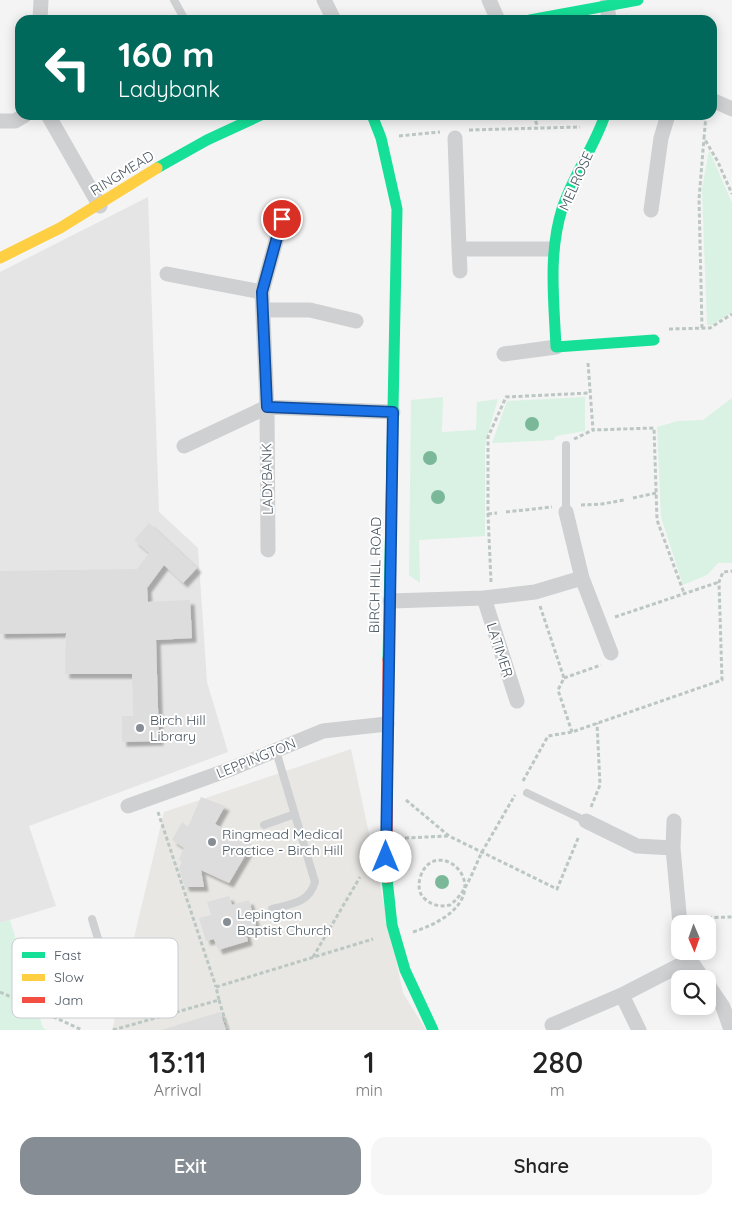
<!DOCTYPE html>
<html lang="en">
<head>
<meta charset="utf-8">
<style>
  body { margin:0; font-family:Quicksand,sans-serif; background:#f6f6f6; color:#222; height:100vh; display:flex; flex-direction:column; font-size:19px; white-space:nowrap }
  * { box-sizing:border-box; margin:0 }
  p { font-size:16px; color:#767676 }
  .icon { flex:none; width:28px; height:28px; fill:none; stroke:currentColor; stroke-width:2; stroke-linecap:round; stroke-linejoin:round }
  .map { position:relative; height:1030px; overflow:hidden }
  .drawer { display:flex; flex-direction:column; background:#fff; flex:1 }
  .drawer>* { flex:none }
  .top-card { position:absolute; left:15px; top:15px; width:702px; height:105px; border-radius:15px; box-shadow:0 2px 12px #0003; background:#00695c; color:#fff; overflow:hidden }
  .needle { width:32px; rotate:178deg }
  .tools { position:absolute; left:671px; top:915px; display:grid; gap:10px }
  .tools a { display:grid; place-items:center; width:45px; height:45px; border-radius:10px; background:#fff; box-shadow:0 2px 12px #0003; font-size:25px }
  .pin { position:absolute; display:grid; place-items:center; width:42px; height:42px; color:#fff; margin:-21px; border:2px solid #fff; border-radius:50%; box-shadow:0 1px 5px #0007 }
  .me { position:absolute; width:55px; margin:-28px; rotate:0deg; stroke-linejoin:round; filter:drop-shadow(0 0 4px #0008) }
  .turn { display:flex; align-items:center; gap:18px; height:105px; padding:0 20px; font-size:22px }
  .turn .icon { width:65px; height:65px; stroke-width:2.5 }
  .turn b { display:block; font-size:35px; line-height:42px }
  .eta { display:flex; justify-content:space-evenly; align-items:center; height:85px; text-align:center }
  .eta b { font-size:30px; font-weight:600; line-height:35px }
  .action { display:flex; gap:10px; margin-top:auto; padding:10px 20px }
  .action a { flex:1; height:58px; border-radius:15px; background:#868d94; color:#fff; font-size:20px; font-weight:600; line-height:58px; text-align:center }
  .action a+a { background:#f6f6f6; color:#222 }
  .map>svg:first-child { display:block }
  .commercial { fill:#e8e7e3 }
  .education { fill:#e6e5e6 }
  .green { fill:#d9f2e3 }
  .building { fill:#ddddde; filter:url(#shadow) }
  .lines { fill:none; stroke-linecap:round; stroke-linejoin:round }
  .path { stroke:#bcc7c4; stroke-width:3; stroke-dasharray:4 2.5; stroke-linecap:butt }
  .lane { stroke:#ced0d2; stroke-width:8 }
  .street { stroke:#ced0d2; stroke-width:15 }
  .fast { stroke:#16e098; stroke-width:11 }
  .slow { stroke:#ffcf43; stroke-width:11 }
  .jam { stroke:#f24e42; stroke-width:11 }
  .tree { fill:#7ab899 }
  .route-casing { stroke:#114b97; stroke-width:12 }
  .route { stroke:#1a73e8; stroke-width:9 }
  .poi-dot { fill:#868d94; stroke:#fff; stroke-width:2 }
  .labels { text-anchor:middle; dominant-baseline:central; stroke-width:4; stroke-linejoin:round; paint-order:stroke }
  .street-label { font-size:14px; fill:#4a5661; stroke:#fff }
  .poi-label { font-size:14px; fill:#4a5661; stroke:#fff; text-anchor:start }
  .key { fill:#fff; stroke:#c9ccd0; stroke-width:1 }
  .key-label { font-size:14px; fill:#4a5661 }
</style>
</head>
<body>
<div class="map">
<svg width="732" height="1030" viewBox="0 0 732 1030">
  <defs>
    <filter id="shadow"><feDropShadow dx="4.5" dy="4.5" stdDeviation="1" flood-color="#0004"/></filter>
  </defs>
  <rect width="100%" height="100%" fill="#f4f4f4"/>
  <path class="commercial" d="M 351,749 L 403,993 L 426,1030 L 112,1030 L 164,812 Z"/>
  <path class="education" d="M 148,197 L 159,512 L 198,548 L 207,682 L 228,752 L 29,826 L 56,906 L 0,923 L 0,272 Z"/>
  <path class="green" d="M 709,150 L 732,203 L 732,312 L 712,325 L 707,325 L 702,189 Z
    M 443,397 L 442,432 L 476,430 L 477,402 L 498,399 L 485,444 L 485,536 L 419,540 L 420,583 L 409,575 L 411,400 Z
    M 585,397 L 585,431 L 556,436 L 554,440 L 492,443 L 507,401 Z
    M 732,398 L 732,563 L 718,563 L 707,575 L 683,585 L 661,517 L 657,427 L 678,421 L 703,420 Z
    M 10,920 L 43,1028 L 47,1030 L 0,1030 L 0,923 Z"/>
  <path class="building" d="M 149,523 L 197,568 L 183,583 L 164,565 L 147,588 L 148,602 L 190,600 L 192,638 L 156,640 L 159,741 L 122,742 L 122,716 L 133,716 L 132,674 L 65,674 L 66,633 L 0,634 L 0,571 L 137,569 L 149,553 L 134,540 Z
    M 201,797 L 225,806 L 215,824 L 252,844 L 229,883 L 201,870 L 204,887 L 185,887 L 179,868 L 182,862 L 179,859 L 184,848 L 172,840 L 182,822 L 188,827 Z
    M 229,896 L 232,905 L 249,900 L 256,925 L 245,929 L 248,941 L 218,950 L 214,939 L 206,941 L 199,918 L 211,915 L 207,902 Z
    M 220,1012 L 226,1030 L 161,1030 Z"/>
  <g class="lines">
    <path class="path" d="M 533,115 L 538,127
      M 706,115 L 704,138 L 718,162 L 732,194
      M 469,130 L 580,127
      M 399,136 L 440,132
      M 702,328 L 699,199 L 704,138
      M 669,329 L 710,328 L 732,314
      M 588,363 L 593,430 L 654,428 L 657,520 L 684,593
      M 574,439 L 593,430
      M 633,498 L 656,493
      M 581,505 L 602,504 L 624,500
      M 506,512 L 552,507
      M 488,514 L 497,513
      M 491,582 L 488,514 L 488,437 L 506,397 L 590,393
      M 540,606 L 564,678 L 558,690 L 572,732
      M 615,617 L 719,582
      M 564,678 L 601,665
      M 523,781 L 548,736 L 572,732 L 722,680 L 719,582 L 723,572 L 732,571
      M 406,800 L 449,836 L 557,889 L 579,836
      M 591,807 L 600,785 L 597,723
      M 158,812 L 216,987
      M 405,838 L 448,836
      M 695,918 L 732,917
      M 413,932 C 517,898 435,827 420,878 C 418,887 419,894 425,899 C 433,906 441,907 450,905 C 467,892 473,870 482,852 C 493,833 504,814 515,795
      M 313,957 L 360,877
      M 0,992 L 82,1030
      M 219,1000 L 228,1030
      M 113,1030 L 219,1000 L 216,987 L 373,939"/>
    <path class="lane" d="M 174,0 L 185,20
      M 566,445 L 566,512
      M 527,793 L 586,821
      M 264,825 L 295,814
      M 272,909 C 291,904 309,903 315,882 L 276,751
      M 92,919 L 120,1011"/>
    <path class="street" d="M 324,0 L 334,20
      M 489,0 L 498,20
      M 607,4 L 609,20
      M 40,20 L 41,0
      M 712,100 L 732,109
      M 48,115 L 100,206
      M 0,121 L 15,121 L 25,115
      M 455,138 L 459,249 L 552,249
      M 651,210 L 661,138 L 668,115
      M 282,219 L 262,292 L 267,407 L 393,412
      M 459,249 L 460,271
      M 167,274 L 262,292
      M 263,310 L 310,310 L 356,321
      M 504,354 L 556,347
      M 184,446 L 267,407 L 268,550
      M 566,512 L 582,578
      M 484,598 L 517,701
      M 390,601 L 484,598 L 535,592 L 582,578 L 611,653
      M 128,806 L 228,770 L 323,731 L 387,724
      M 586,821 L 637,846 L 673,848
      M 674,821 L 673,848 L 680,924
      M 688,952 L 690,960 L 703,979
      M 708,985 L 723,1007 L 731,1030
      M 622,995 L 639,1030
      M 552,1025 L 622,995 L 690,960"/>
    <path class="fast" d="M 530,20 L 638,0
      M 372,115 L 381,138 L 397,209 L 388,659
      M 605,115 C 594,148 572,177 562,209 C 548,254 554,301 556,347 L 654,340
      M 157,168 L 207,140 L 261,115
      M 387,878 L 392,925 L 405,970 L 433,1030"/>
    <path class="slow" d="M 0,258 L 60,228 L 157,168"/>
    <path class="jam" d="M 387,878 L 388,659"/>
  </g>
  <g class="tree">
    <circle cx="532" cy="424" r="7"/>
    <circle cx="430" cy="458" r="7"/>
    <circle cx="438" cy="497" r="7"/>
    <circle cx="442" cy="882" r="7"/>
  </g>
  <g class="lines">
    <defs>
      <path id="route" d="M 282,219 L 262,292 L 267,407 L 393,412 L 386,857"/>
    </defs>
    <use href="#route" class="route-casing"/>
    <use href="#route" class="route"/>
  </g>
  <g class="poi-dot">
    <circle cx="140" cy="728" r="5"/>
    <circle cx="212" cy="842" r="5"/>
    <circle cx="227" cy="922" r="5"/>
  </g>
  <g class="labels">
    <g class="street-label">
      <text transform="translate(122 173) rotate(-32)">RINGMEAD</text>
      <text transform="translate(576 181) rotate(-66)">MELROSE</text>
      <text transform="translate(267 479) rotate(-91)">LADYBANK</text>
      <text transform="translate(375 575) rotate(-89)">BIRCH HILL ROAD</text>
      <text transform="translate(500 650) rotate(72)">LATIMER</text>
      <text transform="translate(256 758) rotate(-22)">LEPPINGTON</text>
    </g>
    <g class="poi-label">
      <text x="150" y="720">Birch Hill<tspan x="150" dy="16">Library</tspan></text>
      <text x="222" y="834">Ringmead Medical<tspan x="222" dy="16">Practice - Birch Hill</tspan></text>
      <text x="237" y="914">Lepington<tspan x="237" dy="16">Baptist Church</tspan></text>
    </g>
  </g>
  <rect x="12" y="938" width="166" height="80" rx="8" class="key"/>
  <rect x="22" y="952" width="23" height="6" fill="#16e098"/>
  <rect x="22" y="974" width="23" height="7" fill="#ffcf43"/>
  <rect x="22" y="997" width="23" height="6" fill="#f24e42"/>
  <g class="key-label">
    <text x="54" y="960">Fast</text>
    <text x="54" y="982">Slow</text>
    <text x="54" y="1005">Jam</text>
  </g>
</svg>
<div class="tools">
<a><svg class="needle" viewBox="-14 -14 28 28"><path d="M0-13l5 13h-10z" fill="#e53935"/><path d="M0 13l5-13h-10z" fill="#767676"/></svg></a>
<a><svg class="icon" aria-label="search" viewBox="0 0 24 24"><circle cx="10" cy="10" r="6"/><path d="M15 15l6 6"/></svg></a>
</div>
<div class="pin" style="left:282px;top:219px;background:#d93025"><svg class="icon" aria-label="arrive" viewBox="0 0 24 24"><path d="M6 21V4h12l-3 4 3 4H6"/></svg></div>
<svg class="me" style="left:386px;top:857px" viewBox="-20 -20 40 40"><circle r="19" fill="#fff"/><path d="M0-13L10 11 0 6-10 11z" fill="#1a73e8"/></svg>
<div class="top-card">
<div class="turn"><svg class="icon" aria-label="left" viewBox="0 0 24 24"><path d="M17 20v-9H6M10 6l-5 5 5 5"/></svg><div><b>160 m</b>Ladybank</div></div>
</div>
</div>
<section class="drawer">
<div class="eta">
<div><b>13:11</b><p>Arrival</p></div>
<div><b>1</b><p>min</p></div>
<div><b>280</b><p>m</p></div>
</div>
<div class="action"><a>Exit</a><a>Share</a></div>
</section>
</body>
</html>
